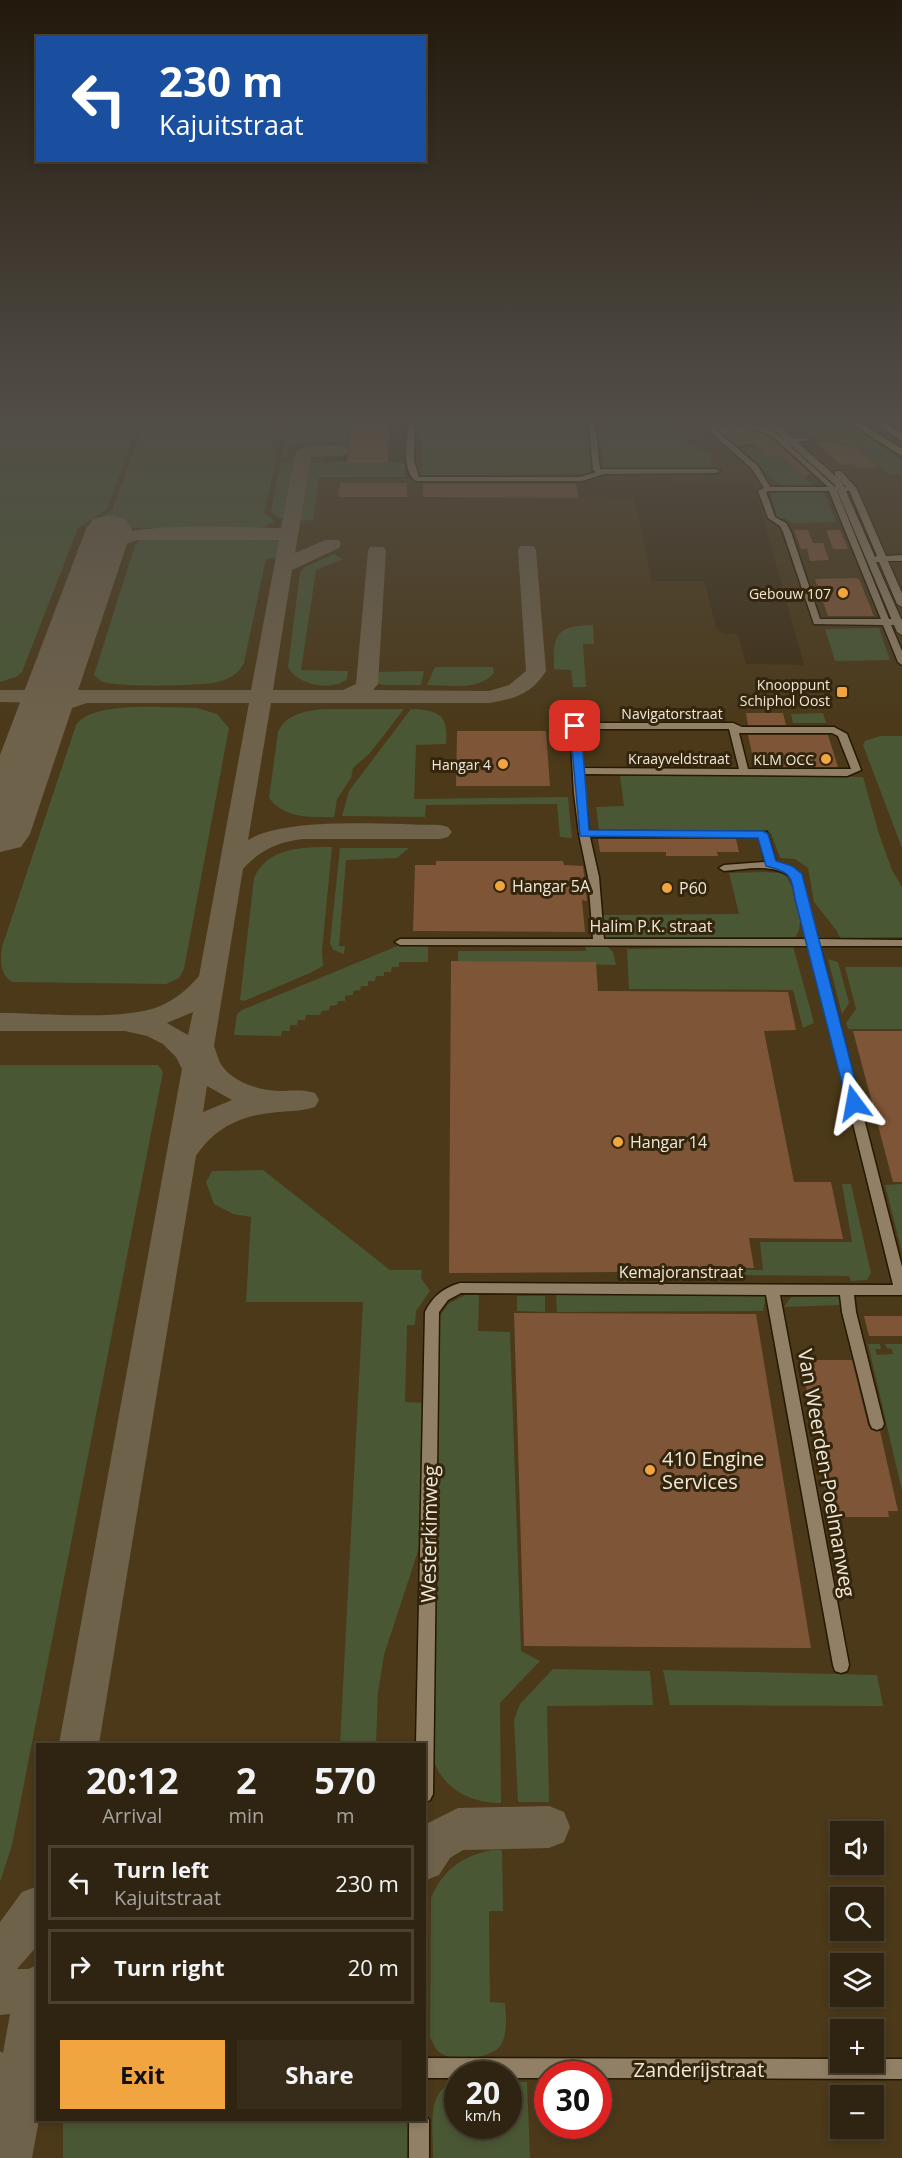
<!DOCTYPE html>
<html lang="en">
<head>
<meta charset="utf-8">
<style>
  body { margin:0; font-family:"Open Sans",sans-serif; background:#372c1a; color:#f1f3f6; height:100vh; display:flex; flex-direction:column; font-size:22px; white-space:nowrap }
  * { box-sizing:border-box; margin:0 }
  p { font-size:20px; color:#a7a49f }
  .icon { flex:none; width:33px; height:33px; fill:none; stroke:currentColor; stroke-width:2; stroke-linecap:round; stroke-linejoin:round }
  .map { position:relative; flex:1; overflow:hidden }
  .details { position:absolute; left:36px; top:1743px; width:390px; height:378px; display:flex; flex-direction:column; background:#2f2411; border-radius:0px; box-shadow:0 3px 9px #0003,0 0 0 2px #4a4131 }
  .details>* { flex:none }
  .banner { position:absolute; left:36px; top:36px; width:390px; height:126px; border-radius:0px; box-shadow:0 3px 9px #0003,0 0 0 2px #4a4131; background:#1a4fa0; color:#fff; overflow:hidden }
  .tools { position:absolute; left:830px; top:1821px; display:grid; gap:12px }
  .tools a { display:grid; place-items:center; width:54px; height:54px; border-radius:0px; background:#2f2411; box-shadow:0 3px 9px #0003,0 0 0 2px #4a4131; font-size:30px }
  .speed { position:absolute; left:444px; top:2061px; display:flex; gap:12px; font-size:30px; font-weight:700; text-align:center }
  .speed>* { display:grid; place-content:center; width:78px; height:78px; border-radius:50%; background:#2f2411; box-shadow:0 3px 9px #0003,0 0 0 2px #4a4131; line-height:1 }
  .speed small { font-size:15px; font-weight:400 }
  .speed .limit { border:9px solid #d22; background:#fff; color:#111 }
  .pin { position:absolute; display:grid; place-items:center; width:51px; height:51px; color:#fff; margin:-26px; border-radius:12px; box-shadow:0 3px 9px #0006 }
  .me { position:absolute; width:66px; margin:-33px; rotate:347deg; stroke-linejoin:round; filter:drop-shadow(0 0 4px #0008) }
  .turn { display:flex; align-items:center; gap:21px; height:126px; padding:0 24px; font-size:27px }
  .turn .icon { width:78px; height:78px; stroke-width:2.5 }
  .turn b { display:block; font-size:42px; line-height:51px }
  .eta { display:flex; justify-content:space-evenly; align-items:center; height:102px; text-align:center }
  .eta b { font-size:36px; font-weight:700; line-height:42px }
  .cta { display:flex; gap:12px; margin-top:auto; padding:12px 24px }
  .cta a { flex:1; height:69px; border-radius:0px; background:#f1a540; color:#111; font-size:24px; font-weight:700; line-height:69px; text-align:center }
  .cta a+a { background:#372c1a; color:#f1f3f6 }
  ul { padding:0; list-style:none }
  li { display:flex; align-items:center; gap:18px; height:75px; margin:0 12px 9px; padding:0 12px; border:3px solid #4a4131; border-radius:0px }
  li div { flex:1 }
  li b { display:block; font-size:22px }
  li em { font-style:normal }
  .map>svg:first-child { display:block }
  .built { fill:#4b3919; fill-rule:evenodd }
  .green { fill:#4a5734 }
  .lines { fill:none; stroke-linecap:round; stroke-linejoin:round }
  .taxiway { fill:#6f624b; fill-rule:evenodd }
  .runway { fill:#6f624b; fill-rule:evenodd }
  .building { fill:#7f5538 }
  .minor-casing { stroke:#251801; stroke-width:3 }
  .tertiary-casing { stroke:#251801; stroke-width:2 }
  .primary-casing { stroke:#251801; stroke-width:3 }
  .minor { fill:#918065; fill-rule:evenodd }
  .tertiary { fill:#918065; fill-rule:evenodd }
  .primary { fill:#b69946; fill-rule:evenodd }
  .route { fill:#1a73e8; stroke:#114b97; stroke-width:1.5 }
  .poi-dot { fill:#f1a540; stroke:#34260d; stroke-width:2 }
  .labels { text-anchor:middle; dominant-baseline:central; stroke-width:6; stroke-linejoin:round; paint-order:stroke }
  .far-poi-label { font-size:14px; fill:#f1e8d9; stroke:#34260d; text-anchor:end }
  .far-street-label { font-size:14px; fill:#f1e8d9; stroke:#34260d }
  .poi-label { font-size:16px; fill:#f1e8d9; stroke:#34260d; text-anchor:start }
  .street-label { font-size:16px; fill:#f1e8d9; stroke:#34260d }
  .near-poi-label { font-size:20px; fill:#f1e8d9; stroke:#34260d; text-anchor:start }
  .near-street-label { font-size:20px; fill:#f1e8d9; stroke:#34260d }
</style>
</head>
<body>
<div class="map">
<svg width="902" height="2158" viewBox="0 0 902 2158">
  <rect width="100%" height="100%" fill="#3f3017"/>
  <path class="built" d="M 0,423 L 327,423 L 323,477 L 414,479 L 415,423 L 838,423 L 902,468 L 902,2158 L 0,2158 ZM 470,480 L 753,481 L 804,665 L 746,664 L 738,634 L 724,634 L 717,630 L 704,581 L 652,581 L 634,498 L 580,497 L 578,483 ZM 38,1744 L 424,1744 L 424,2120 L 38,2120 ZM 840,1832 L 873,1832 L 873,1864 L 840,1864 ZM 840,1898 L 873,1898 L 873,1930 L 840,1930 ZM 840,1964 L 873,1964 L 873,1996 L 840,1996 ZM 840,2030 L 873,2030 L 873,2062 L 840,2062 ZM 458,2074 L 508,2074 L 508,2126 L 458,2126 ZM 548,2074 L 598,2074 L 598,2126 L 548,2126 ZM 840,2096 L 873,2096 L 873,2128 L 840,2128 Z"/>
  <path class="green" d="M 0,423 L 139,423 L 107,510 L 78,528 L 22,672 L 16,677 L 0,682 Z
    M 144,423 L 265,423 L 274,428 L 272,448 L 277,457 L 264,513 L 275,521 L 255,531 L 86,527 L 112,510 Z
    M 277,423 L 349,424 L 348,441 L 297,442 L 296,447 L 288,447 L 286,459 L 282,457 L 287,428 Z
    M 421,423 L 587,423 L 591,473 L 422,476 Z
    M 598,423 L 679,423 L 684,441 L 712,456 L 710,456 L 713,468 L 604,469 Z
    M 790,423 L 846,423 L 902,460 L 902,476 L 899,474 L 888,474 L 854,445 L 843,445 L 838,441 L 843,438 L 835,431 L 806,435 Z
    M 770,445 L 815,487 L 787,486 L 777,483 L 740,448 Z
    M 286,461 L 293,461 L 284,517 L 280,519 L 271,512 L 280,463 Z
    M 346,461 L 405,463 L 405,477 L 319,477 L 313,520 L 300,521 L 309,463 Z
    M 780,491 L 824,492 L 836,522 L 790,523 L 785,518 L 777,518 L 771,494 Z
    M 149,538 L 267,538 L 279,541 L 276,558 L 266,559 L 244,663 C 239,673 230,679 218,682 C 201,686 116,688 101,681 C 100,680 95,676 94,675 L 135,545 L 140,540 Z
    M 334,554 L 343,559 L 316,570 L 301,670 L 348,671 L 347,679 C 332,692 297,685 288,667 L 300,572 L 305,567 Z
    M 593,625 L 594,644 L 583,644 L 586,687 L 573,687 L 571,670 L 554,669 C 553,635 555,626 593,625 Z
    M 879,628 L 890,660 L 835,661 L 825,629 Z
    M 435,667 L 493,667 L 494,673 C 480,691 448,685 427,685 Z
    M 424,671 L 421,685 L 386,685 L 375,683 L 374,672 Z
    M 197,708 L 217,714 L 229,728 L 184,969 L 179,978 L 166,984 L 12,982 C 0,974 0,961 2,947 L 76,725 C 92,700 168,708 197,708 Z
    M 322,709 L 404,709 L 370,753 L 353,768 L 351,778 L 337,799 L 334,817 C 310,817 285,819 269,798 L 278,732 C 285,715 304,711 322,709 Z
    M 411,709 C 439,710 449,715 446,744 L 416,745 L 414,799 L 568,797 L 572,838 L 560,837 L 557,804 L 426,805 L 425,817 L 342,816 L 349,791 Z
    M 823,713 L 826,723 L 793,723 L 791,714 Z
    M 902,736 L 902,848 L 863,745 L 865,741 L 880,736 Z
    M 746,775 L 863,777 L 879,834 L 892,870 L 902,887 L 902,937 L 840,938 L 837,931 L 814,902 L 808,868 L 795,859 L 780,858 L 771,833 L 599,830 L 596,807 L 624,806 L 620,776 Z
    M 332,847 L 322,950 L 323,966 L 310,973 L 244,1001 L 240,1000 L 254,878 C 268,847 302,847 332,847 Z
    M 340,848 L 409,848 L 397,858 L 346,860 L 339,946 L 345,946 L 344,954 L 333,950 L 330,943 Z
    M 763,872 L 783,873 C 795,884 807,925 795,937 L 604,937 L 602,915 L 739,914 L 729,873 Z
    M 400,945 L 428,946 L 428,962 L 399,962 L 399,967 L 392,967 L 391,972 L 384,972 L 384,976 L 376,976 L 375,981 L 368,981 L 368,986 L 361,986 L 360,990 L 353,991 L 353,995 L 345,996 L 345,1001 L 338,1001 L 337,1005 L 330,1006 L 329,1010 L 322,1011 L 320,1015 L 306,1015 L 305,1020 L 298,1020 L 297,1025 L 290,1025 L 290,1031 L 282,1031 L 281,1036 L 234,1035 L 237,1014 L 242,1010 Z
    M 585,946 L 607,946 L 613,952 L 616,965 L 458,961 L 458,951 L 586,951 Z
    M 793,946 L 814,1023 L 803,1028 L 793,990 L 629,989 L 627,949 Z
    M 828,959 L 838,962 L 849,1003 L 842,1014 Z
    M 845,967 L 902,967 L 902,1029 L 848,1029 L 846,1023 L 856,1009 Z
    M 0,1065 L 158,1065 L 163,1072 L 12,1845 L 0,1882 Z
    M 263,1170 L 390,1270 L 422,1270 L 421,1278 L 430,1291 L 416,1311 L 415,1325 L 407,1325 L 405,1402 L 423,1403 L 422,1529 L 418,1551 L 384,1655 L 378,1693 L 376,1744 L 340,1744 L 363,1302 L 246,1302 L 251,1217 L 233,1214 L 214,1204 L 206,1182 L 212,1171 Z
    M 842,1184 L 851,1184 L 871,1273 L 867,1280 L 851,1281 L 849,1276 L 744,1275 L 743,1270 L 763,1270 L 760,1242 L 852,1242 Z
    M 902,1184 L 902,1252 L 885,1185 Z
    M 664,1294 L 766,1296 L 763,1311 L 557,1312 L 556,1295 Z
    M 465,1295 L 479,1295 L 478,1331 L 510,1332 L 521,1651 L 540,1661 L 500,1703 L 501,1803 C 471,1803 445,1790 434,1762 L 439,1317 L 448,1304 Z
    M 517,1296 L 545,1296 L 545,1312 L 517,1311 Z
    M 839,1296 L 844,1302 L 839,1305 L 784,1307 L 791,1297 Z
    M 868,1344 L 880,1344 L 881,1349 L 875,1349 L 877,1355 L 893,1354 L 892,1349 L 887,1348 L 885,1344 L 902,1344 L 902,1491 Z
    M 553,1669 L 650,1671 L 653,1705 L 547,1706 L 549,1802 L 518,1802 L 514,1720 L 520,1704 Z
    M 663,1670 L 877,1675 L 883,1706 L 670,1705 Z
    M 492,1850 L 502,1850 L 503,1911 L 489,1911 L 490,2002 L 505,2003 C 506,2016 508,2032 501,2045 C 493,2058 457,2062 444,2055 C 436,2052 433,2043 430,2037 L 431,1898 C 443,1870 462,1856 492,1850 Z
    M 509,2082 L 527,2082 L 530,2158 L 433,2158 C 434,2134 424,2086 457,2083 L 458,2126 L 508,2126 Z
    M 63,2120 L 408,2120 L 407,2158 L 63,2158 Z"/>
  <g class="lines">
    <path class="taxiway" d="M 309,446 L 343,446 L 351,451 L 343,456 L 311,457 L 295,553 L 325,540 L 339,540 L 341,544 L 339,548 L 292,570 L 273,690 L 343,690 L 356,684 L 368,551 L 370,547 L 384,547 L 386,551 L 378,684 L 373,690 L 489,691 L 509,685 L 526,671 L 518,550 L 520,546 L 534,546 L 536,550 L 546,671 C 532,694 514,699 489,703 L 271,703 L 248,840 C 288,816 391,825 440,825 L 448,827 L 452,832 L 448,837 L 440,839 L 303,839 C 278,842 260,850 243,869 L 214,1046 C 217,1053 218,1061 223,1067 C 234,1082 260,1091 278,1091 C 291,1091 302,1089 315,1093 L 319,1100 L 315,1107 C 303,1111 291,1111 278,1112 C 243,1115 216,1126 196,1156 L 99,1744 L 59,1744 L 182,1069 L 176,1057 L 163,1044 L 147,1036 L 125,1031 L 0,1031 L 0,1013 C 42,1013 121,1021 158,1007 C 175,1000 188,989 199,976 L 249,703 L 87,703 C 81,705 75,707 69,709 C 56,716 50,727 34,723 L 31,718 L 50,703 L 0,702 L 0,690 L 251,690 L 279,540 L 139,540 C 125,542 109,553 96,550 L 94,546 C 112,519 246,528 281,528 L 295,454 L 297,450 ZM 193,1012 L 188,1035 L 167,1023 ZM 207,1086 L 232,1100 L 203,1112 Z
      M 549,1806 L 564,1812 L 570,1827 L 564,1842 L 549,1848 L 463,1850 L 450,1858 L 439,1875 L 424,1881 L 424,1825 L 458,1808 Z
      M 38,1886 L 38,1945 L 17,1969 L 28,1969 L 38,1965 L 39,2120 L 32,2158 L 0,2158 L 0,2051 L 3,2053 L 10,2014 L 0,2015 L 0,1922 L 22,1892 Z"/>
    <path class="runway" d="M 109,515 L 125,519 L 132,529 L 30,834 L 21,847 L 0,852 L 0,755 L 86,529 L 93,519 Z"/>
  </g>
  <path class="building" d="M 351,423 L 380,423 L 380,426 L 389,426 L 388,463 L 347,463 Z
    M 737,424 L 770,437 L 811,474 L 803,476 L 780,455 L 767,457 L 752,443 L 737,445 L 718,429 L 725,425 Z
    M 835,441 L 841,446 L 853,445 L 878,467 L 859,469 L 853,464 L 841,465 L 816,443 Z
    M 340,483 L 407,483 L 407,497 L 338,497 Z
    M 423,484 L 576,484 L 578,498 L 423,497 Z
    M 794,530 L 808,530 L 813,543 L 823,543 L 829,560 L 810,561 L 807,549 L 801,549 Z
    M 826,530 L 840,530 L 848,549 L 833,549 Z
    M 854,578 L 859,579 L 874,616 L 828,616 L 815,579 Z
    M 746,713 L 783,713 L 786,725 L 748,725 Z
    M 457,731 L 546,731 L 550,786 L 456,786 Z
    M 748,735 L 828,735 L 838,767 L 755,767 Z
    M 598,839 L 736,839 L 739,852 L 717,852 L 718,856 L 666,856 L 666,852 L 600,852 Z
    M 436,861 L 563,861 L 564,865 L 583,866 L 587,901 L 582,900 L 585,932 L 413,931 L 415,865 L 436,865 Z
    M 451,961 L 596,962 L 598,991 L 788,992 L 796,1030 L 764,1031 L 794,1182 L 831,1182 L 843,1239 L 749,1238 L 754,1268 L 625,1267 L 625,1272 L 449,1273 Z
    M 853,1031 L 902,1031 L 902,1182 L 893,1182 Z
    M 514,1313 L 756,1314 L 811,1648 L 524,1646 Z
    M 864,1316 L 902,1316 L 902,1336 L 869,1336 Z
    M 801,1360 L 852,1360 L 868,1425 L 871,1430 L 880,1431 L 898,1511 L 888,1511 L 889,1517 L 830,1517 Z"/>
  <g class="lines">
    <defs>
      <path id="minor" d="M 409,423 L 415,423 L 414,460 L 419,477 L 581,477 L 596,472 L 593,470 L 589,423 L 595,423 L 600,469 L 716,469 L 720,471 L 716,473 L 604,474 L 582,481 L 416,481 C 401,471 407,439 409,423 Z
        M 715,423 L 723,423 L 716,428 L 716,430 L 758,466 L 770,487 L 828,487 L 771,435 L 739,423 C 755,423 772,429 784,440 L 809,438 L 809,440 L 788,444 L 835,487 L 856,487 L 856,491 L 837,491 L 889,619 L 902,619 L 902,625 L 891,625 L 902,651 L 902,665 L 898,662 L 883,625 L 814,624 L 783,532 L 780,526 L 768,518 L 758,491 L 764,488 L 752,469 L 711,432 L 710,427 ZM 769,491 L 829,491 L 881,619 L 820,619 L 791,532 L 786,523 L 775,517 L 766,492 Z
        M 575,723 L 733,723 L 742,727 L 834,727 L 847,734 L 861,770 L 847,776 L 582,774 L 589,831 L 767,832 L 776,863 L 793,868 L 802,876 L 806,899 L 818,939 L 902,940 L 902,946 L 820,946 L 902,1267 L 902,1295 L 854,1295 L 856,1312 L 884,1424 L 882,1428 L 877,1430 L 872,1428 L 870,1424 L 842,1312 L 840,1295 L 780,1295 L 849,1665 L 847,1671 L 841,1673 L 835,1671 L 833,1665 L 766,1295 L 461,1293 L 448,1300 L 439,1312 L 433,1794 L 430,1800 L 424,1803 L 424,1744 L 416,1744 L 425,1312 C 433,1296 443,1288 460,1283 L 893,1285 L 809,946 L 400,945 L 395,942 L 400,939 L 593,939 L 588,877 L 579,834 L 574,793 L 570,726 ZM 580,729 L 729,729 L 739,769 L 581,768 ZM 739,733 L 832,733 L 838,736 L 851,769 L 748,769 ZM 590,837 L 759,837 L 765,862 L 724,865 L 719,868 L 724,871 C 748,869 771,863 792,877 L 796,899 L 807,939 L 604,939 L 599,877 Z
        M 424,2058 L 840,2059 L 840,2062 L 873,2062 L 873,2059 L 902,2059 L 902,2079 L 598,2078 L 598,2074 L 548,2074 L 548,2078 L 508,2078 L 508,2074 L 458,2074 L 458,2078 L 424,2078 Z
        M 424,2112 L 429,2120 L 429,2158 L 409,2158 L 409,2120 L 424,2120 Z"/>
      <path id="tertiary" d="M 757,423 L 768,423 L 783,429 L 842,482 L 875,557 L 877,556 L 849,490 L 835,475 L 835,471 L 841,471 L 857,489 L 886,556 L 902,555 L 902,561 L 888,561 L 902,593 L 902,607 L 897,604 L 879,562 L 876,562 L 902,621 L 902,635 L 897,632 L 835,485 L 777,433 Z"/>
      <path id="primary" d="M 850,423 L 860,423 L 902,449 L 902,456 Z
        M 875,423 L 885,423 L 902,434 L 902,441 Z"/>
    </defs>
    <use href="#minor" class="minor-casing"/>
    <use href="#tertiary" class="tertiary-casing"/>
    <use href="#primary" class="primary-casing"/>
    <use href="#minor" class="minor"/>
    <use href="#tertiary" class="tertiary"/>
    <use href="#primary" class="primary"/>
  </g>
  <linearGradient id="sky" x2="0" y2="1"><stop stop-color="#231a0d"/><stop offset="0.58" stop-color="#524e47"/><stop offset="1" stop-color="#524e47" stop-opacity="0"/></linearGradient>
  <rect width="902" height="725" fill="url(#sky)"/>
  <path class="route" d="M 575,723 L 581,726 L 589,830 L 763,831 L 768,834 L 776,861 L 792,866 L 802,874 L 861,1103 L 859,1107 L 854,1108 L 847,1103 L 795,899 C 791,875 791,872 766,866 L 758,838 L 580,836 L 570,726 Z"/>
  <g class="poi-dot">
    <circle cx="843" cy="593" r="6"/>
    <rect x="836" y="686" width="12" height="12" rx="3"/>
    <circle cx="826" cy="759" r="6"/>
    <circle cx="503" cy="764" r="6"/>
    <circle cx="500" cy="886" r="6"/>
    <circle cx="667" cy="888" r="6"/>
    <circle cx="618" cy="1142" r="6"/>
    <circle cx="650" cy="1470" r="6"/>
  </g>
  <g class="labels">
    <g class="far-poi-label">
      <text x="831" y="593">Gebouw 107</text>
      <text x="830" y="684">Knooppunt<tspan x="830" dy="16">Schiphol Oost</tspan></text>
      <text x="814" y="759">KLM OCC</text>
      <text x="491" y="764">Hangar 4</text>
    </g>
    <g class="far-street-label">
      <text x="672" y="713">Navigatorstraat</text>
      <text x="679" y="758">Kraayveldstraat</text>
    </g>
    <g class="poi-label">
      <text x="512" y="886">Hangar 5A</text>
      <text x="679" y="888">P60</text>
      <text x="630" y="1142">Hangar 14</text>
    </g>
    <g class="street-label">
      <text x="651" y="926">Halim P.K. straat</text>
      <text x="681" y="1272">Kemajoranstraat</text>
    </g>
    <g class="near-poi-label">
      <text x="662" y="1458">410 Engine<tspan x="662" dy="23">Services</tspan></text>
    </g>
    <g class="near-street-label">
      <text transform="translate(827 1473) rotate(80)">Van Weerden-Poelmanweg</text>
      <text transform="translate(429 1534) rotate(-89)">Westerkimweg</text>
      <text x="699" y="2069">Zanderijstraat</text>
    </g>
  </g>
</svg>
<div class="tools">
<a><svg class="icon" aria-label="sound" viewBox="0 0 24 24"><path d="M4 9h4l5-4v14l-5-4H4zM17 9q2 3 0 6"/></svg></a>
<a><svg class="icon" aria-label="search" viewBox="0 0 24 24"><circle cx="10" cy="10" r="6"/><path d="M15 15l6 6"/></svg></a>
<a><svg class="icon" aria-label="layers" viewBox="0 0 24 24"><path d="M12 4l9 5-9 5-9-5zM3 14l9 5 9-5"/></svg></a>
<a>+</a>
<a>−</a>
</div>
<div class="speed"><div>20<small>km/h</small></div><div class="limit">30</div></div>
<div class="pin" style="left:575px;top:726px;background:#d93025"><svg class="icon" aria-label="arrive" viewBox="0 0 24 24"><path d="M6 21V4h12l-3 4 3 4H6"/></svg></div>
<svg class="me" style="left:854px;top:1103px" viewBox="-20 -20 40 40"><path d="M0-17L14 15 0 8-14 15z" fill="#1a73e8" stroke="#fff" stroke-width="4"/></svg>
<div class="banner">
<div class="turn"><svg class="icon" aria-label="left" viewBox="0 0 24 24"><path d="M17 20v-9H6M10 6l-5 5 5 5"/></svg><div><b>230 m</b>Kajuitstraat</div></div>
</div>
<section class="details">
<div class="eta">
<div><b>20:12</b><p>Arrival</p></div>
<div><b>2</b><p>min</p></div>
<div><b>570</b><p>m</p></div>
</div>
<ul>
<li><svg class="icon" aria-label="left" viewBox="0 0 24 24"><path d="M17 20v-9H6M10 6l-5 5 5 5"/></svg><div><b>Turn left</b><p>Kajuitstraat</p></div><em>230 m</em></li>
<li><svg class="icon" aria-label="right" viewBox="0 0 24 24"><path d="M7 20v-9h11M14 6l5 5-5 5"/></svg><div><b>Turn right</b></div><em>20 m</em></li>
</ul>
<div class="cta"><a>Exit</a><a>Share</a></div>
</section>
</div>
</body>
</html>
